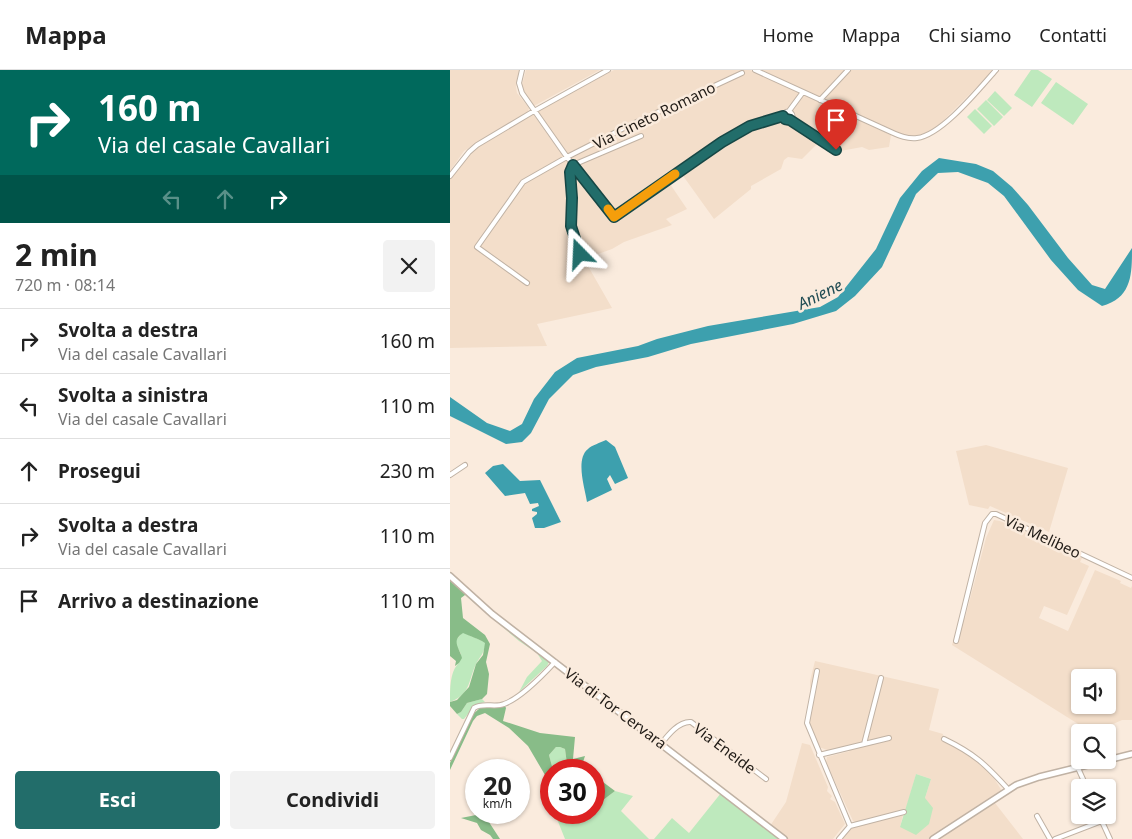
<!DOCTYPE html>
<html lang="it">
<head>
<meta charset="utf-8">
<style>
  body { margin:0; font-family:"Noto Sans",sans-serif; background:#f2f2f2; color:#222; height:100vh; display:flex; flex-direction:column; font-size:19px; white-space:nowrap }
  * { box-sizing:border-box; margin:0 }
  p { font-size:16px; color:#767676 }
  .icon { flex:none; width:28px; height:28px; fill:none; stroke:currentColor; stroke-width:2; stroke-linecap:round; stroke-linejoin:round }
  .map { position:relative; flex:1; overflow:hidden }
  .panel { display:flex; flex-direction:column; background:#fff; width:450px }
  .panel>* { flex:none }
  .guide { background:#00695c; color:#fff; overflow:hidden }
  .controls { position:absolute; left:621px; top:599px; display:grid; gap:10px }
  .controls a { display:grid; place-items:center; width:45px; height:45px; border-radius:5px; background:#fff; box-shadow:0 1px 4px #0004; font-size:25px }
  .speed { position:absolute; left:15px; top:689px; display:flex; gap:10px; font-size:25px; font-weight:700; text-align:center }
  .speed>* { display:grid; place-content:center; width:65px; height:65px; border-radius:50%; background:#fff; box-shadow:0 1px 4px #0004; line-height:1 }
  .speed small { font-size:12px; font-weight:400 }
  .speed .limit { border:8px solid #d22; background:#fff; color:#111 }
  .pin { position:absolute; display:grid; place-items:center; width:42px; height:42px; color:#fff; margin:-51px -21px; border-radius:50% 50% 50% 0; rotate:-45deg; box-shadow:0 0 5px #0007 }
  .pin .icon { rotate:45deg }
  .me { position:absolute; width:55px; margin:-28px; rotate:339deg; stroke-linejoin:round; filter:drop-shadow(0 0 4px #0008) }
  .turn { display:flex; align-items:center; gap:18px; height:105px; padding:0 15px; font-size:22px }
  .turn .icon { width:65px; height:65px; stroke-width:2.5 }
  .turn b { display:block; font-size:35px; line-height:42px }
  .lanes { display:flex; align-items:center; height:48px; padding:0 15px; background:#0003; justify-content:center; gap:25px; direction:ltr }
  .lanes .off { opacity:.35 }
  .round { display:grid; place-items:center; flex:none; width:52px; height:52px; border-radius:5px; background:#f2f2f2 }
  .summary { display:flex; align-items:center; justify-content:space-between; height:85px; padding:0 15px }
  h1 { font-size:30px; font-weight:700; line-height:38px }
  .action { display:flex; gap:10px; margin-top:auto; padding:10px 15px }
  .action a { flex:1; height:58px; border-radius:5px; background:#226d6a; color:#fff; font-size:20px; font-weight:700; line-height:58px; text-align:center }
  .action a+a { background:#f2f2f2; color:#222 }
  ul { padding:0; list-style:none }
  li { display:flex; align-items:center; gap:15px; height:65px; padding:0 15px; border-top:1px solid #e0e0e0 }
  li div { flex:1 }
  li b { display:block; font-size:19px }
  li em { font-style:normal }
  header { display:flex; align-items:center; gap:30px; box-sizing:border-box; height:70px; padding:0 25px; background:#fff; border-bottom:1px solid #e0e0e0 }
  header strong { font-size:24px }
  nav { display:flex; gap:28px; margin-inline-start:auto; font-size:18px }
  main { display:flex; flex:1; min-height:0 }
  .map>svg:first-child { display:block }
  .built { fill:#f3deca; fill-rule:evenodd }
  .green { fill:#bee9bd }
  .forest { fill:#88bc88 }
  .water { fill:#3da0ae }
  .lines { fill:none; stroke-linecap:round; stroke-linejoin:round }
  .street-casing { stroke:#c0b2a4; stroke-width:6 }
  .secondary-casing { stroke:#c0b2a4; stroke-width:8 }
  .street { stroke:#fff; stroke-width:4 }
  .secondary { stroke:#fff; stroke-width:5 }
  .route-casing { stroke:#164745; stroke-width:12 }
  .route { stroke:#226d6a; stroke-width:9 }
  .slow { stroke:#f59e0b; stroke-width:9 }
  .labels { text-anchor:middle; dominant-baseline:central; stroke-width:5; stroke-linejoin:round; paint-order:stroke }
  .street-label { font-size:15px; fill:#201b16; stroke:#faebdd }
  .water-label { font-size:16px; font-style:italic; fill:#234e55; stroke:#faebdd }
</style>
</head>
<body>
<header>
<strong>Mappa</strong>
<nav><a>Home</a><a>Mappa</a><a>Chi siamo</a><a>Contatti</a></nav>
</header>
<main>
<section class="panel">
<div class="guide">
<div class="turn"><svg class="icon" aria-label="right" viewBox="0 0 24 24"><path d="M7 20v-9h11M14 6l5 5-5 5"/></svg><div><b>160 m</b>Via del casale Cavallari</div></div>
<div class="lanes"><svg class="icon off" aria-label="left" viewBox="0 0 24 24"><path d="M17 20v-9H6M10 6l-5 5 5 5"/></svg><svg class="icon off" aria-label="ahead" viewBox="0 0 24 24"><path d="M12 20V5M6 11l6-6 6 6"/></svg><svg class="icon" aria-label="right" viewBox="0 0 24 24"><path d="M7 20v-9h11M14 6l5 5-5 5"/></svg></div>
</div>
<div class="summary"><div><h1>2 min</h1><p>720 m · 08:14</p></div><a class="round"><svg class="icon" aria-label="close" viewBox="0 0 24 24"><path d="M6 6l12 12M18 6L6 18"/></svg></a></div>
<ul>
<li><svg class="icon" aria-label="right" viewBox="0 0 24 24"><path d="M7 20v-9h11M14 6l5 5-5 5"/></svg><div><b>Svolta a destra</b><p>Via del casale Cavallari</p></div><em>160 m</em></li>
<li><svg class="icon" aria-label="left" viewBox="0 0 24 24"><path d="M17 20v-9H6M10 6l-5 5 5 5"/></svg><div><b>Svolta a sinistra</b><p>Via del casale Cavallari</p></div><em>110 m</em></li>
<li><svg class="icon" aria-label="ahead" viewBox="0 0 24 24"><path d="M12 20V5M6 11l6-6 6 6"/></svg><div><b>Prosegui</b></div><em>230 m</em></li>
<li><svg class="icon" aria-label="right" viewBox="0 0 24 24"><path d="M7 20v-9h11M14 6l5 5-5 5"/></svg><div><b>Svolta a destra</b><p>Via del casale Cavallari</p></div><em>110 m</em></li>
<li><svg class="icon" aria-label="arrive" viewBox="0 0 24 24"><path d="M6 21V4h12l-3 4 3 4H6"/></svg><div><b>Arrivo a destinazione</b></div><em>110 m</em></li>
</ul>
<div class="action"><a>Esci</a><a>Condividi</a></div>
</section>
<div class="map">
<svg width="682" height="769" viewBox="0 0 682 769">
  <rect width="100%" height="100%" fill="#faebdd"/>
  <path class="built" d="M 0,0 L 69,0 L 66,17 L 67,23 L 79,38 L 78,42 L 14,81 L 0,101 Z
    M 76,0 L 150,0 L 84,36 L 82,36 L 72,21 L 72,15 Z
    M 164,0 L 300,0 L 441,65 L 439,77 L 419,80 L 412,77 L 385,82 L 368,73 L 352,89 L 338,87 L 334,90 L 331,99 L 301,116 L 301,119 L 264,149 L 231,103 L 294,61 L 331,48 L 331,43 L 327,46 L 296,56 L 274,68 L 164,144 L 117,85 L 86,42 Z
    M 310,0 L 542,0 L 531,13 L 492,52 L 481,61 L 472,65 L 461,66 L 450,64 Z
    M 83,44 L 113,86 L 164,150 L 218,111 L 237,139 L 216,149 L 222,155 L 174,172 L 162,179 L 134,189 L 162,238 L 87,254 L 97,276 L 0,278 L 0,109 L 19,84 L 36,71 Z
    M 536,375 L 618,398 L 599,462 L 540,436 L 538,439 L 519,435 L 506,381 Z
    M 544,450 L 550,451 L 632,488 L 630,492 L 639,496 L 617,545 L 594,536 L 589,548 L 618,561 L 645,500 L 671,511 L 670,513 L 681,518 L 682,516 L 682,650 L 672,650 L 645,662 L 641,662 L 502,575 L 510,547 L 515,548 L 536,468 ZM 630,608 L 658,608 L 658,635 L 630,635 Z
    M 365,591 L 489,619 L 479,660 L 493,664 L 492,671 L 515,681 L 531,693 L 540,702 L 552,721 L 478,769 L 392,769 L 401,758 L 453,745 L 450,757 L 475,728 L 481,709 L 466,704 L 456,739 L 406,752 L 403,751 L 376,692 L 377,687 L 400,681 L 377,680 L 369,677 L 360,658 L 360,611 Z
    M 352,673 L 360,675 L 378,717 L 377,721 L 382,726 L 380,729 L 385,732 L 395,754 L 383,769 L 337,769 L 320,756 L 336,732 Z
    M 545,733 L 573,769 L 488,769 L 500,761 Z"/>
  <path class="green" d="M 581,0 L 588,0 L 602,9 L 582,37 L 564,25 Z
    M 606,12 L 638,34 L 623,55 L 591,33 Z
    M 545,21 L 562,38 L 554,46 L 537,30 Z
    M 536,30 L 553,47 L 544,56 L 527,39 Z
    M 525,39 L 542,56 L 534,64 L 517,47 Z
    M 15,522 L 100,590 L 97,596 L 69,622 L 77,607 L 92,591 L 87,583 L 69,571 L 15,525 Z
    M 13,562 C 21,567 28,568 36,573 C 33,585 31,585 26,594 C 18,611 21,624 0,632 C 0,618 0,601 9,593 L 11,584 L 6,575 L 6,570 Z
    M 32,629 L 35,632 L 25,635 L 14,649 L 12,649 L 7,644 L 11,642 L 17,633 Z
    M 106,677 L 110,677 L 115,679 L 117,694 L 122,695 L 133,692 L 141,700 L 103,700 L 99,685 Z
    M 466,704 L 481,709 L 475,728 L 483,738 L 479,754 L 466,765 L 450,757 Z
    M 165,721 L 183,726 L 171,741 L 199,769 L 115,769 L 107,749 L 124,748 L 133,743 L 144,742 L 144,737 Z
    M 271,723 L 330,769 L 204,769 L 222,748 L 239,763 Z"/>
  <path class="forest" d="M 0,508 L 15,522 L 15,525 L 11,528 L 13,548 L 35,565 L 40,574 L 36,592 L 39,604 L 37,624 L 32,629 L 17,633 L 11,642 L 7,644 L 0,636 L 0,632 L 7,630 L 19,617 L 26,594 L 33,585 L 35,573 C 28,568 21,567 13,563 C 1,571 9,577 12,588 L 9,593 L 5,596 L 6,591 L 0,586 Z
    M 37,636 L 55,636 L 56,638 L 53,651 L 90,663 L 125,667 L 123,689 L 135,686 L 133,692 L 122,695 L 117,694 L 115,679 L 110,677 L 106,677 L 99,685 L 103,700 L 101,700 L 101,703 L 95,705 L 78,676 L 59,658 L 35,643 L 27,646 L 23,651 L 0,700 L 0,693 L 22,645 L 30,638 Z
    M 153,712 L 165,721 L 144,737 L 144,719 Z
    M 31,744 L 35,746 L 50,769 L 43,769 L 40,765 L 31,760 L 27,753 L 11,748 Z"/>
  <path class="water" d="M 489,88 L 526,94 L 543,101 L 562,117 L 578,135 L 618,188 L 642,215 L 655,219 L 682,178 C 682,204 682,228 652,236 L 628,220 L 601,190 L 554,126 L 538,113 L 508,102 L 488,103 L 466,124 L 432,197 L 405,226 L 386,241 L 343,254 L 241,274 L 198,287 L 146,297 L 123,305 L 99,329 L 81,363 L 72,372 L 56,374 L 0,346 L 0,327 L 37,353 L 60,361 L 72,354 L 84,329 L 105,302 L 127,288 L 188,276 L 207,269 L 258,256 L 370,237 L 388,227 L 426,179 L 450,128 L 472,101 Z
    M 156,370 L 165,377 L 178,408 L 165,414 L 160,405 L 157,409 L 162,420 L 137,432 C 135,419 125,389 138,379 C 142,375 150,373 156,370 Z
    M 53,394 L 70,411 L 90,410 L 111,452 L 94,458 L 85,458 L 82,448 L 87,444 L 87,442 L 82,441 L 82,439 L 89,436 L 88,433 L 80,434 L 75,423 L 55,426 L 35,403 L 43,396 Z"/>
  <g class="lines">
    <defs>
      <path id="street" d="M 72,0 L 69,13 L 72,23 L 117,87 L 164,147 L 272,72 L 299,56 L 333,46
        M 305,0 L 441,62 C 450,66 457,69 467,68 C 492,65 529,19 546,0
        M 370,30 L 398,0
        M 339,41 L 353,22
        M333.5 46a4.5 4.5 0 1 1 9 0a4.5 4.5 0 1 1-9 0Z
        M 340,50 L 386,80
        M 0,106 L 19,82 L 27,75 L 84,41 L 158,0
        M 131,184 L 121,156 L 120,99 L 123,95 L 191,66
        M 77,213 L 27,177 L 73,112 L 117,87 L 176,57 L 292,3
        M 0,405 L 15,395
        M 506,571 L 535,453 L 542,444 L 546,444 L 682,508
        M 367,601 L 357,653 L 400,756
        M 494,669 C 525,684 535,694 558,719
        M 211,674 C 218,665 229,651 241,652 L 316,709
        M 414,674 L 431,608
        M 369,685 L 439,668
        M 0,688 L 24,638 C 33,632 45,638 54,634 C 71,628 93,605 105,592
        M 628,698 L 637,718
        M 649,745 L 660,769
        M 587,746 L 600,769
        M 389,769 L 400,756 L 454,742
        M 605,769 L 652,751"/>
      <path id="secondary" d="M 0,506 L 42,544 L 334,769
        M 483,769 L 566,715 L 589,707 L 682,684"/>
    </defs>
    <use href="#street" class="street-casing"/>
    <use href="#secondary" class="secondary-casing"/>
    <use href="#street" class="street"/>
    <use href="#secondary" class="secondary"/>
  </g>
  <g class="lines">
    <defs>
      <path id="route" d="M 130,184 L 121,156 L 122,128 L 120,102 L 123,95 L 164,147 L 272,72 L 300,56 L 333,46 L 335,49 L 340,50 L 386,80"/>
    </defs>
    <use href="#route" class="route-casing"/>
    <use href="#route" class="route"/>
    <path class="slow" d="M 158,139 L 164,147 L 225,104"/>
  </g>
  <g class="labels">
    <g class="street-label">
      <text transform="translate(204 45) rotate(-26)">Via Cineto Romano</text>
      <text transform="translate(593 466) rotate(25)">Via Melibeo</text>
      <text transform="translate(166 638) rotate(37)">Via di Tor Cervara</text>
      <text transform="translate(275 678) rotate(37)">Via Eneide</text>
    </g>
    <g class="water-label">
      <text transform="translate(370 224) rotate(-26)">Aniene</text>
    </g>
  </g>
</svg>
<div class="controls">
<a><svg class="icon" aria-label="sound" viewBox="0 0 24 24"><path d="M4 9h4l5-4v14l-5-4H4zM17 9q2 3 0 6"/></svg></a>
<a><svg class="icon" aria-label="search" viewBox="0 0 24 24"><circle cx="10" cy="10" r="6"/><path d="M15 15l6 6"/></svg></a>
<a><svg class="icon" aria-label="layers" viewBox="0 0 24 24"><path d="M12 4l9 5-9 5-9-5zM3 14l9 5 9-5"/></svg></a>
</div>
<div class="speed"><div>20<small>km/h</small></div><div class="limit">30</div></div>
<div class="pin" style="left:386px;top:80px;background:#d93025"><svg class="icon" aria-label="arrive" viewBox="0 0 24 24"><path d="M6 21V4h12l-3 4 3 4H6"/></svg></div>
<svg class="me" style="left:130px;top:184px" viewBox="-20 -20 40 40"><path d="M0-17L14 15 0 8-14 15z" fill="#226d6a" stroke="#fff" stroke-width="4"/></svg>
</div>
</main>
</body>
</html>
